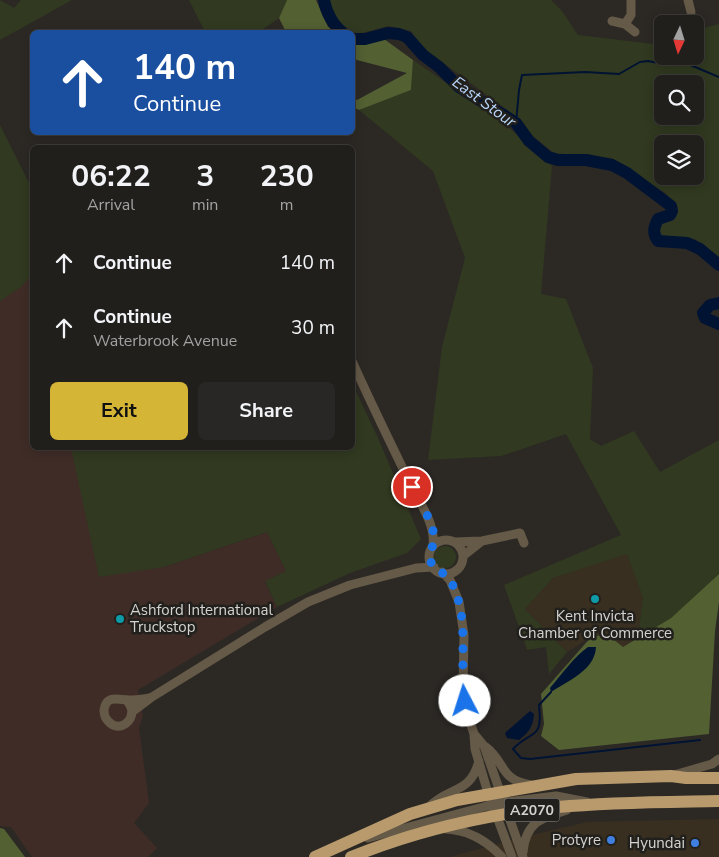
<!DOCTYPE html>
<html lang="en">
<head>
<meta charset="utf-8">
<style>
  body { margin:0; font-family:"Nunito Sans",sans-serif; background:#292725; color:#f1f3f6; height:100vh; display:flex; flex-direction:column; font-size:19px; white-space:nowrap }
  * { box-sizing:border-box; margin:0 }
  p { font-size:16px; color:#a2a2a3 }
  .icon { flex:none; width:28px; height:28px; fill:none; stroke:currentColor; stroke-width:2; stroke-linecap:round; stroke-linejoin:round }
  .map { position:relative; flex:1; overflow:hidden }
  .drawer { position:absolute; left:30px; top:145px; width:325px; height:305px; display:flex; flex-direction:column; background:#211f1c; border-radius:8px; box-shadow:0 2px 12px #0003,0 0 0 1px #3e3d3b }
  .drawer>* { flex:none }
  .hud { position:absolute; left:30px; top:30px; width:325px; height:105px; border-radius:8px; box-shadow:0 2px 12px #0003,0 0 0 1px #3e3d3b; background:#1a4fa0; color:#fff; overflow:hidden }
  .needle { width:32px; rotate:184deg }
  .fabs { position:absolute; left:654px; top:15px; display:grid; gap:10px }
  .fabs a { display:grid; place-items:center; width:50px; height:50px; border-radius:8px; background:#211f1c; box-shadow:0 2px 12px #0003,0 0 0 1px #3e3d3b; font-size:25px }
  .pin { position:absolute; display:grid; place-items:center; width:42px; height:42px; color:#fff; margin:-21px; border:2px solid #fff; border-radius:50%; box-shadow:0 1px 5px #0007 }
  .me { position:absolute; width:55px; margin:-28px; rotate:355deg; stroke-linejoin:round; filter:drop-shadow(0 0 4px #0008) }
  .turn { display:flex; align-items:center; gap:18px; height:105px; padding:0 20px; font-size:22px }
  .turn .icon { width:65px; height:65px; stroke-width:2.5 }
  .turn b { display:block; font-size:35px; line-height:42px }
  .eta { display:flex; justify-content:space-evenly; align-items:center; height:85px; text-align:center }
  .eta b { font-size:30px; font-weight:700; line-height:35px }
  .primary-button { display:flex; gap:10px; margin-top:auto; padding:10px 20px }
  .primary-button a { flex:1; height:58px; border-radius:8px; background:#d5b535; color:#111; font-size:20px; font-weight:700; line-height:58px; text-align:center }
  .primary-button a+a { background:#292725; color:#f1f3f6 }
  ul { padding:0; list-style:none }
  li { display:flex; align-items:center; gap:15px; height:65px; padding:0 20px }
  li div { flex:1 }
  li b { display:block; font-size:19px }
  li em { font-style:normal }
  .map>svg:first-child { display:block }
  .commercial { fill:#392f20 }
  .industrial { fill:#3f2c27 }
  .green { fill:#313920; fill-rule:evenodd }
  .forest { fill:#526032 }
  .water { fill:#001333 }
  .lines { fill:none; stroke-linecap:round; stroke-linejoin:round }
  .stream { stroke:#001333; stroke-width:2 }
  .river { stroke:#001333; stroke-width:12 }
  .minor { stroke:#655947; stroke-width:9 }
  .highway { stroke:#b89a6d; stroke-width:12 }
  .route { stroke:#1a73e8; stroke-width:9; stroke-dasharray:0 16.2 }
  .culture-dot { fill:#0f9aa8; stroke:#22201c; stroke-width:2 }
  .shop-dot { fill:#3f7fe0; stroke:#22201c; stroke-width:2 }
  .labels { text-anchor:middle; dominant-baseline:central; stroke-width:5; stroke-linejoin:round; paint-order:stroke }
  .shield { fill:#22201c; stroke:#9f9d9b; stroke-width:1 }
  .shield-label { font-size:14px; font-weight:bold; fill:#d5d3d1 }
  .poi-label { font-size:15px; fill:#d5d3d1; stroke:#22201c; text-anchor:end }
  .water-label { font-size:16px; font-style:italic; fill:#b8d7fb; stroke:#22201c }
</style>
</head>
<body>
<div class="map">
<svg width="719" height="857" viewBox="0 0 719 857">
  <rect width="100%" height="100%" fill="#2c2925"/>
  <path class="commercial" d="M 627,553 L 643,598 L 638,638 L 623,647 L 608,635 L 592,636 L 567,652 L 525,609 L 553,578 Z
    M 719,819 L 719,857 L 450,857 L 524,837 L 587,822 Z"/>
  <path class="industrial" d="M 32,277 L 32,448 L 72,448 L 164,567 L 267,532 L 286,571 L 265,582 L 277,607 L 138,690 L 143,716 L 139,728 L 149,803 L 134,823 L 157,848 L 148,857 L 32,857 L 11,827 L 0,826 L 0,285 Z"/>
  <path class="green" d="M 0,0 L 14,8 L 21,0 L 72,0 L 0,40 Z
    M 189,0 L 287,0 L 279,18 L 259,32 L 205,32 Z
    M 328,0 L 551,0 L 562,11 L 578,35 L 662,45 L 662,56 L 695,56 L 695,30 L 719,24 L 719,257 L 695,239 L 661,238 L 658,228 L 661,222 L 673,220 L 677,211 L 667,194 L 611,158 L 554,153 L 528,132 L 514,115 L 423,48 L 411,31 L 388,26 L 358,34 L 340,24 ZM 662,84 L 695,84 L 695,116 L 662,116 ZM 662,144 L 695,144 L 695,176 L 662,176 Z
    M 413,60 L 499,119 L 552,166 L 541,294 L 566,299 L 593,368 L 590,439 L 601,446 L 634,431 L 660,472 L 719,440 L 719,574 L 671,618 L 638,638 L 643,598 L 627,554 L 553,578 L 525,609 L 567,652 L 549,674 L 546,647 L 527,650 L 504,585 L 621,535 L 566,434 L 501,456 L 428,460 L 442,347 L 465,258 L 433,171 L 359,110 L 411,90 Z
    M 0,125 L 32,189 L 32,276 L 29,278 L 21,287 L 0,301 Z
    M 353,385 L 378,438 L 421,539 L 407,553 L 350,573 L 277,607 L 265,581 L 286,571 L 267,532 L 164,567 L 99,577 L 71,448 L 352,448 Z
    M434 557a11 11 0 1 1 22 0a11 11 0 1 1-22 0Z"/>
  <path class="forest" d="M 287,0 L 316,0 L 328,27 L 338,32 L 286,32 L 279,18 Z
    M 384,39 L 413,60 L 411,90 L 359,110 L 353,107 L 353,98 L 357,100 L 407,73 L 353,59 L 353,41 L 358,45 Z
    M 719,574 L 719,602 L 715,631 L 709,734 L 559,750 L 541,736 L 544,724 L 541,694 L 592,636 L 608,635 L 623,647 L 671,618 Z
    M 0,828 L 4,829 L 25,857 L 0,857 Z"/>
  <path class="water" d="M 588,647 L 596,647 C 595,670 568,681 551,692 L 550,688 C 562,674 573,658 588,647 Z
    M 530,711 L 534,714 C 533,727 529,732 519,740 L 507,738 L 505,733 Z"/>
  <g class="lines">
    <path class="stream" d="M 516,123 L 519,90 L 522,75 L 585,72 L 619,74 L 640,62 L 648,61 L 668,65 L 688,64 L 719,77
      M 551,692 L 539,705 C 543,741 532,729 513,749 L 521,758 L 530,759 L 700,740"/>
    <path class="river" d="M 324,0 C 326,12 333,25 342,32
      M 352,39 L 365,39 L 388,33 L 399,34 L 407,37 L 423,55 L 439,67 L 459,87 L 516,123 L 529,141 L 548,157 L 558,160 L 586,160 L 612,165 L 627,173 L 671,206 L 672,211 L 670,215 L 658,219 C 654,227 652,233 658,241 L 687,243 L 700,249 L 719,265
      M 719,303 L 710,305 L 703,313 L 705,318 L 719,324"/>
    <path class="minor" d="M 688,0 L 691,12
      M 612,21 L 625,24 L 635,32
      M 625,24 L 631,15 L 631,0
      M 352,361 C 370,401 389,440 408,479 C 417,500 436,522 433,546
      M429 557a17 17 0 1 1 34 0a17 17 0 1 1-34 0Z
      M 455,542 L 482,541 L 520,533 L 524,543
      M 463,556 L 482,541
      M 442,572 L 450,580 L 459,602 L 464,635 L 463,689 L 467,713 L 474,734 L 475,749 L 488,793 L 512,857
      M 126,700 C 142,715 121,736 108,721 C 105,718 104,714 104,710 C 106,694 120,700 129,700 C 136,700 142,699 149,698
      M 132,712 L 152,697 L 265,627 L 308,602 L 350,585 L 416,568 L 434,567
      M 474,734 L 484,746 L 523,857
      M 486,747 C 506,762 499,780 531,785
      M 674,775 L 712,764 L 719,759
      M 499,800 L 507,802 L 556,796 L 587,802
      M 429,807 C 449,786 470,795 479,761
      M 446,829 C 469,830 487,841 502,857
      M 368,838 L 487,806 L 499,807 L 508,815
      M 523,852 C 526,822 541,818 567,810"/>
    <path class="highway" d="M 315,857 L 410,814 L 457,800 L 576,779 L 671,776 L 686,778 L 719,778
      M 351,857 C 416,831 488,814 558,807 C 612,802 666,802 719,801"/>
  </g>
  <g class="lines">
    <path class="route" d="M 412,487 C 419,502 432,519 434,536 C 435,546 427,553 431,562 C 434,571 442,571 448,577 C 451,580 453,586 455,590 C 469,626 459,664 465,701"/>
  </g>
  <g class="culture-dot">
    <circle cx="595" cy="599" r="5"/>
    <circle cx="120" cy="619" r="5"/>
  </g>
  <g class="shop-dot">
    <circle cx="611" cy="840" r="5"/>
    <circle cx="695" cy="843" r="5"/>
  </g>
  <g class="labels">
    <rect class="shield" x="504.5" y="798.5" width="55" height="23" rx="4"/>
    <g class="shield-label">
      <text x="532" y="810">A2070</text>
    </g>
    <g class="poi-label">
      <text x="130" y="610" text-anchor="start">Ashford International<tspan x="130" dy="17">Truckstop</tspan></text>
      <text x="595" y="616" text-anchor="middle">Kent Invicta<tspan x="595" dy="17">Chamber of Commerce</tspan></text>
      <text x="601" y="840">Protyre</text>
      <text x="685" y="843">Hyundai</text>
    </g>
    <g class="water-label">
      <text transform="translate(484 102) rotate(36)">East Stour</text>
    </g>
  </g>
</svg>
<div class="fabs">
<a><svg class="needle" viewBox="-14 -14 28 28"><path d="M0-13l5 13h-10z" fill="#e53935"/><path d="M0 13l5-13h-10z" fill="#a2a2a3"/></svg></a>
<a><svg class="icon" aria-label="search" viewBox="0 0 24 24"><circle cx="10" cy="10" r="6"/><path d="M15 15l6 6"/></svg></a>
<a><svg class="icon" aria-label="layers" viewBox="0 0 24 24"><path d="M12 4l9 5-9 5-9-5zM3 14l9 5 9-5"/></svg></a>
</div>
<div class="pin" style="left:412px;top:487px;background:#d93025"><svg class="icon" aria-label="arrive" viewBox="0 0 24 24"><path d="M6 21V4h12l-3 4 3 4H6"/></svg></div>
<svg class="me" style="left:465px;top:701px" viewBox="-20 -20 40 40"><circle r="19" fill="#fff"/><path d="M0-13L10 11 0 6-10 11z" fill="#1a73e8"/></svg>
<div class="hud">
<div class="turn"><svg class="icon" aria-label="ahead" viewBox="0 0 24 24"><path d="M12 20V5M6 11l6-6 6 6"/></svg><div><b>140 m</b>Continue</div></div>
</div>
<section class="drawer">
<div class="eta">
<div><b>06:22</b><p>Arrival</p></div>
<div><b>3</b><p>min</p></div>
<div><b>230</b><p>m</p></div>
</div>
<ul>
<li><svg class="icon" aria-label="ahead" viewBox="0 0 24 24"><path d="M12 20V5M6 11l6-6 6 6"/></svg><div><b>Continue</b></div><em>140 m</em></li>
<li><svg class="icon" aria-label="ahead" viewBox="0 0 24 24"><path d="M12 20V5M6 11l6-6 6 6"/></svg><div><b>Continue</b><p>Waterbrook Avenue</p></div><em>30 m</em></li>
</ul>
<div class="primary-button"><a>Exit</a><a>Share</a></div>
</section>
</div>
</body>
</html>
